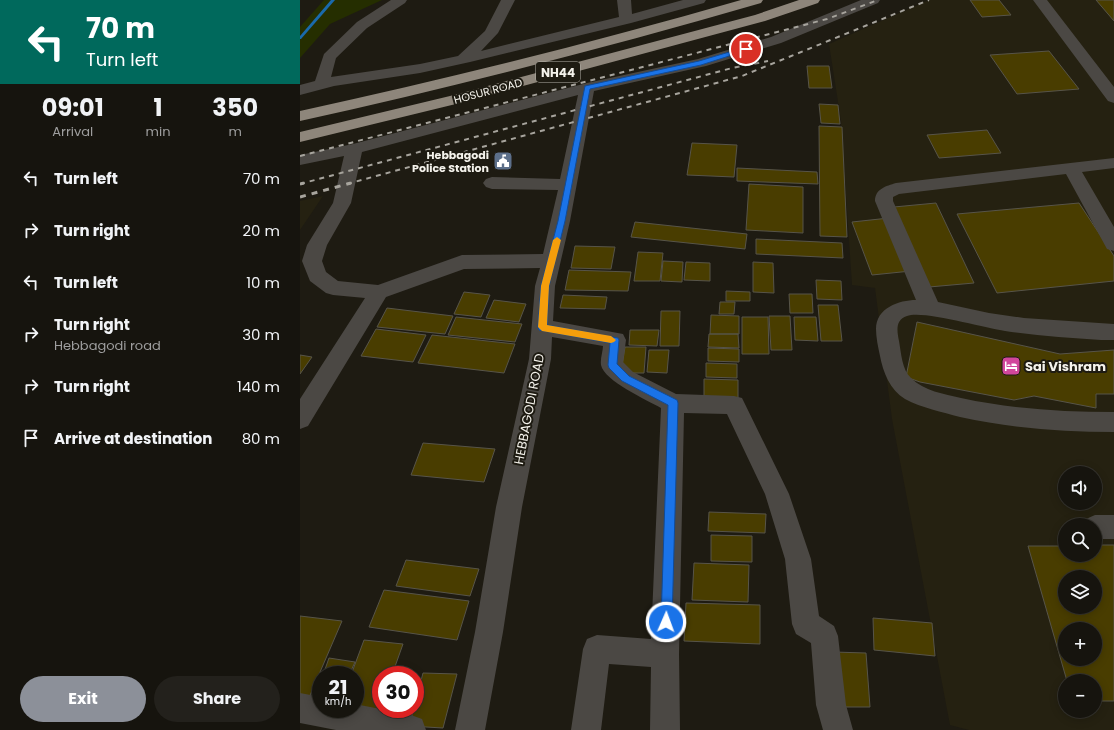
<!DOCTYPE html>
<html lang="en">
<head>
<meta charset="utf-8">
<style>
  body { margin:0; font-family:Poppins,sans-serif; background:#23211c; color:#f1f3f6; height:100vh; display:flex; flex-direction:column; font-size:15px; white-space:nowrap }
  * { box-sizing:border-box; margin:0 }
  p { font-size:13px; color:#9e9e9e }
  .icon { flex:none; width:22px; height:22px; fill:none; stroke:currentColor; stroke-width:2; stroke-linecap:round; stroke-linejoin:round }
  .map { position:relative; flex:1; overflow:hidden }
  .sheet { display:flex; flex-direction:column; background:#16140e; width:300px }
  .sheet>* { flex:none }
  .guide { background:#00695c; color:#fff; overflow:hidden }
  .buttons { position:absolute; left:758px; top:466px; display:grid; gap:8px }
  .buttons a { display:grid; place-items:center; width:44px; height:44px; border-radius:50%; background:#16140e; box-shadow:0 2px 10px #0003,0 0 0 1px #35332e; font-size:20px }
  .speed { position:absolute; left:12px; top:666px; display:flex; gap:8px; font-size:20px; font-weight:700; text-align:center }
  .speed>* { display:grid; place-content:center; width:52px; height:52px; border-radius:50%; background:#16140e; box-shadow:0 2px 10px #0003,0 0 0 1px #35332e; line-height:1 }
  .speed small { font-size:10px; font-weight:400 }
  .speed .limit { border:6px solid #d22; background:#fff; color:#111 }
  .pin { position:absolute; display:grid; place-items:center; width:34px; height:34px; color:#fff; margin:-17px; border:2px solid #fff; border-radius:50%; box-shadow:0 1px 4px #0007 }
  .me { position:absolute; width:44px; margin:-22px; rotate:2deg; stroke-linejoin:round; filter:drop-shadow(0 0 3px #0008) }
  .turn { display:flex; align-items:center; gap:14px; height:84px; padding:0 20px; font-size:18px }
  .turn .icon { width:52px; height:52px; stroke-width:2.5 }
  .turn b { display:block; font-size:28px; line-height:34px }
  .eta { display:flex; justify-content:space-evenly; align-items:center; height:68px; text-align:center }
  .eta b { font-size:24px; font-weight:700; line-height:28px }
  .cta { display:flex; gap:8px; margin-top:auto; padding:8px 20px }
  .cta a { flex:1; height:46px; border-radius:24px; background:#8c9099; color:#fff; font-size:16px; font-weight:700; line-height:46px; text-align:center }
  .cta a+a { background:#23211c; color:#f1f3f6 }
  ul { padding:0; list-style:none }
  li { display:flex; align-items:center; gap:12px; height:52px; padding:0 20px }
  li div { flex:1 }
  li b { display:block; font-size:15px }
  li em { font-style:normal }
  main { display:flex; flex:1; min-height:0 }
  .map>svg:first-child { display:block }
  .built { fill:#252111; fill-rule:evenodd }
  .green { fill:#252e00 }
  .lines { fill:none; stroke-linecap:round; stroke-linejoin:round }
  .stream { fill:#1a6aac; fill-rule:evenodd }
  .building { fill:#493d00; stroke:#575449; fill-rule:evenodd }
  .minor { fill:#4b4844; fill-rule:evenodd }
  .highway { fill:#8e867b; fill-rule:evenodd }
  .rail-far1 { stroke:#a7a49d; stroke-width:2; stroke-dasharray:5 5; stroke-linecap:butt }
  .rail { stroke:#a7a49d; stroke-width:3; stroke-dasharray:6 6; stroke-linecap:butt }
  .route { fill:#1a73e8; stroke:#114b97 }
  .slow { fill:#f59e0b }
  .labels { text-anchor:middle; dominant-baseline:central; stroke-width:4; stroke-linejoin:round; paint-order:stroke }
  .far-street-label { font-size:11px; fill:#f4f2eb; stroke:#1e1b12 }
  .far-poi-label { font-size:11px; font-weight:bold; fill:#f4f2eb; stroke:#1e1b12; text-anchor:end }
  .shield { fill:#1e1b12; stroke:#b4b2aa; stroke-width:1 }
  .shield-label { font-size:12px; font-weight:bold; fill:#f4f2eb }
  .poi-label { font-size:13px; font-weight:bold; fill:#f4f2eb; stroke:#1e1b12; text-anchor:start }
  .street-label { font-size:13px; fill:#f4f2eb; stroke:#1e1b12 }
</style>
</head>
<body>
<main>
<section class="sheet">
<div class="guide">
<div class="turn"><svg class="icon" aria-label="left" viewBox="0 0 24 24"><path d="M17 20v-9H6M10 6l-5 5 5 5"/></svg><div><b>70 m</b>Turn left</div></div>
</div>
<div class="eta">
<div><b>09:01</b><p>Arrival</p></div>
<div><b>1</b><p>min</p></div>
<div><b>350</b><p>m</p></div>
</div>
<ul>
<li><svg class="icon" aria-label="left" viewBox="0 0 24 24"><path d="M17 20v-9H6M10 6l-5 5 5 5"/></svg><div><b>Turn left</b></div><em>70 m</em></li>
<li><svg class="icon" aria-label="right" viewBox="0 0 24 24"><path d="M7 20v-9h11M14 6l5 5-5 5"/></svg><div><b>Turn right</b></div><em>20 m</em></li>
<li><svg class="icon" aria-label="left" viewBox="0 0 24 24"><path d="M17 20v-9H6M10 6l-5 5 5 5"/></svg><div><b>Turn left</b></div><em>10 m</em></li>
<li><svg class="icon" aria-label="right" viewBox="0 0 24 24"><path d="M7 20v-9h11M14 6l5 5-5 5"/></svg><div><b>Turn right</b><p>Hebbagodi road</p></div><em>30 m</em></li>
<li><svg class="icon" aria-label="right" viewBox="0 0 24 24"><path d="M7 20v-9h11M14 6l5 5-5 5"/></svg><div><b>Turn right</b></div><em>140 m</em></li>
<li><svg class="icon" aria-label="arrive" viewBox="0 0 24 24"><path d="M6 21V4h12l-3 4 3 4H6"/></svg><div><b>Arrive at destination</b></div><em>80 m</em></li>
</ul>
<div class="cta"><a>Exit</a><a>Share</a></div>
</section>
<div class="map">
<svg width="814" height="730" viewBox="0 0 814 730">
  <rect width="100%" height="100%" fill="#1e1b12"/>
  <path class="built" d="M 629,0 L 814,0 L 814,730 L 669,730 L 650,725 L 592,419 L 575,288 L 552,285 L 541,121 L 529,44 ZM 765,473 L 795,473 L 795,503 L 765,503 ZM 765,525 L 795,525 L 795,555 L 765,555 ZM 765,577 L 795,577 L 795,607 L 765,607 ZM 765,629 L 795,629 L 795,659 L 765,659 ZM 765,681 L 795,681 L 795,711 L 765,711 Z
    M 23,196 L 0,230 L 0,201 Z"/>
  <path class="green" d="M 24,0 L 82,0 L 30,24 L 0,58 L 0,27 Z"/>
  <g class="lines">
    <path class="stream" d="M 31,0 L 35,0 L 1,39 L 0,39 L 0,36 Z"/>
  </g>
  <path class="building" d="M 670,0 L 699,0 L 711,15 L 682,17 Z
    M 796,0 L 814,0 L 814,21 Z
    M 749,51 L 779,89 L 717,94 L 690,55 Z
    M 507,66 L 529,66 L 532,88 L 509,88 Z
    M 519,104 L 538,105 L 540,124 L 521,123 Z
    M 519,126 L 542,127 L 547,237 L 520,236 Z
    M 687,130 L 701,153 L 639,158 L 627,135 Z
    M 392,143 L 437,145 L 434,177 L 387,175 Z
    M 437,168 L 517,172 L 518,184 L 437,181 Z
    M 449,184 L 503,187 L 503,233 L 446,230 Z
    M 636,203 L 674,283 L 629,287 L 594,207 Z
    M 779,203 L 814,256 L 814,281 L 697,293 L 657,214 Z
    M 589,218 L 611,271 L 572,275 L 552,222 Z
    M 335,222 L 447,234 L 445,249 L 331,237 Z
    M 456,239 L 542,243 L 543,258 L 456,254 Z
    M 275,246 L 315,247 L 311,269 L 271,268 Z
    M 338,252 L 363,253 L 360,281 L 334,281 Z
    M 363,261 L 383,262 L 382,282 L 361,281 Z
    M 386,262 L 410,263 L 410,281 L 384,280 Z
    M 453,262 L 473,263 L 474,293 L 453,292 Z
    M 269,270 L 331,272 L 328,291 L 265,290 Z
    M 516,280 L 541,281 L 542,300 L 517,299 Z
    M 426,291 L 450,292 L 450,301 L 426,301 Z
    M 164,292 L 190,295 L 181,317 L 154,314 Z
    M 489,294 L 512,294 L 513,313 L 490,313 Z
    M 263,295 L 307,297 L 305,309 L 260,308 Z
    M 194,300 L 226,304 L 219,322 L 186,318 Z
    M 420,302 L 435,302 L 434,314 L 419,314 Z
    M 518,305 L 538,305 L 542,341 L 521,341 Z
    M 87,308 L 153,316 L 145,334 L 77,327 Z
    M 361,311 L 380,311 L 379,346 L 360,346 Z
    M 411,315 L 439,316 L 439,334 L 410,334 Z
    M 469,316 L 490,316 L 492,350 L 471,350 Z
    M 156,317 L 222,324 L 215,342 L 148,335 Z
    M 442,317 L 468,317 L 469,354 L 442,354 Z
    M 494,317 L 516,317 L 518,341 L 495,340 Z
    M 617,322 L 760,354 L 814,350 L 814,394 L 796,394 L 796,408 L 734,396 L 714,400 L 620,382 L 606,377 Z
    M 76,329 L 126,335 L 113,362 L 61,356 Z
    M 330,330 L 359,330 L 357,346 L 329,345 Z
    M 409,334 L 438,334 L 439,348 L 408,347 Z
    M 132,335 L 215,344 L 204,373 L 118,363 Z
    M 325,347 L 346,347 L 344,373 L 321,373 Z
    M 408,348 L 439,349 L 439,362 L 408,361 Z
    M 349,350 L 369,350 L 367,373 L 347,372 Z
    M 0,355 L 12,357 L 0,374 Z
    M 406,363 L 437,364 L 437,378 L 406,377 Z
    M 404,379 L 438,380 L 438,401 L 404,400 Z
    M 123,443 L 195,449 L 184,482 L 111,475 Z
    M 409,512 L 466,514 L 465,533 L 408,531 Z
    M 411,535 L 452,536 L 452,562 L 411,561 Z
    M 795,545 L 814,545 L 814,701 L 795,701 L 795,681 L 767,681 L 728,546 L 765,546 L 765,555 L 795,555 ZM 765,577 L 795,577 L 795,607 L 765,607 ZM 765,629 L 795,629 L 795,659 L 765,659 Z
    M 106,560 L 179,569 L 170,596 L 96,586 Z
    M 394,563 L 449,565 L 448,602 L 392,600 Z
    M 84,590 L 169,601 L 157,640 L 69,627 Z
    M 386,603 L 460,605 L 460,644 L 384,641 Z
    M 0,616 L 42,621 L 8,700 L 0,699 Z
    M 573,618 L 632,623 L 635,656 L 574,650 Z
    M 64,640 L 103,644 L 92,675 L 81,675 L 81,709 L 80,714 L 39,709 L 55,709 L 55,675 L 51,675 Z
    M 534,652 L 566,653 L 570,707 L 538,707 Z
    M 29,658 L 55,662 L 49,675 L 23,675 Z
    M 123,673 L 157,674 L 143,728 L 109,726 L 114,709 L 115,709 L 115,704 Z
    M 21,679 L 21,702 L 12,701 Z"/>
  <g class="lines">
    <path class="minor" d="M 91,0 L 107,0 L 105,3 L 67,28 L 36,58 L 31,77 L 120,64 L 158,56 L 185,31 L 201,0 L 215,0 L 198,33 L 181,51 L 319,17 L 317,0 L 331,0 L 332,14 L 383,0 L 406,0 L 404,3 L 331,23 L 170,62 L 120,73 L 34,86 L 0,95 L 0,85 L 15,81 L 24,54 L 57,22 Z
      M 561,0 L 580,0 L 578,3 L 481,43 L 406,66 L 294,91 L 270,221 L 255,286 L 253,321 L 323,334 L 326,340 L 323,362 L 333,372 L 376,394 L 434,396 L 442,398 L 489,494 L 511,559 L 519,616 L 534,626 L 538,636 L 546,705 L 553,730 L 523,730 L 516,705 L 511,643 L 496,634 L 492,624 L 485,559 L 465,494 L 427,414 L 384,413 L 379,654 L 380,730 L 350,730 L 351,667 L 309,664 L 301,730 L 271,730 L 283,649 L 287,639 L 297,635 L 351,639 L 361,408 C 347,400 304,381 301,365 C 300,359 303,351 303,346 L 252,337 L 251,359 L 222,507 L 203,632 L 185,730 L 155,730 L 175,632 L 196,507 L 229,359 L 235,286 L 240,268 L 164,269 L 86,297 L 8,426 L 0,429 L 0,399 L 65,298 L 33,295 L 26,293 L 10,281 L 2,261 L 7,245 L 33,203 L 44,156 L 0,165 L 0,155 L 53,144 L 287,83 L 398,59 L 471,37 ZM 278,95 L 260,179 L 192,177 L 186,179 L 183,183 L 186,187 L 192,189 L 258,190 L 243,254 L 162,255 L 78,285 L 38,281 L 26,272 L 22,261 L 27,245 L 51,203 L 62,152 Z
      M 733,0 L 747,0 L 814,87 L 814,103 L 808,101 Z
      M 814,158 L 814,168 L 782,172 L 814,227 L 814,251 L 807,249 L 766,174 L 599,194 L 593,197 L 593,201 L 638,302 L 689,313 L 724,318 L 814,324 L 814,340 L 801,340 C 769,338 737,336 705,331 C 684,328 623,310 607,316 C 595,320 597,331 599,341 C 601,352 602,370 611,378 C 624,391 644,394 661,398 C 712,409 762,412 814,412 L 814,432 C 762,432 711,428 660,417 C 642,412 622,408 605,399 C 590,390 583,372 580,356 C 578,347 576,337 576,329 C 576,308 599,300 616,300 L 575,201 C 575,189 586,186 596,183 Z
      M 795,515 L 814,515 L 814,539 L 795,539 L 795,525 L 783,525 L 786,519 Z
      M 0,693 L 21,697 L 21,709 L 55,709 L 55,704 L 111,715 L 122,719 L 126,730 L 36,730 L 0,723 Z"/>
    <path class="highway" d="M 441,0 L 463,0 L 461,3 C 309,47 155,87 0,121 L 0,111 C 148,79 295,42 441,0 Z
      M 499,0 L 520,0 L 518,3 L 465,21 L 160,103 L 0,142 L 0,132 L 150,96 L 455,15 Z"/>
    <path class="rail-far1" d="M 0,156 L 527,19 L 578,0
      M 0,184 L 432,68 L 468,61
      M 47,184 L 442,76 L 629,0"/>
    <path class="rail" d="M 0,184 L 4,183
      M 0,197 L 51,183"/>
  </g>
  <path class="route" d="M 446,47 L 449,49 L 448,50 L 401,65 L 290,89 L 265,221 L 249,286 L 247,325 L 318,338 L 319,340 L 317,364 L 329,376 L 377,400 L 378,403 L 372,622 L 370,626 L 366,628 L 362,626 L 361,622 L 368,405 L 322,381 L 309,368 L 308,365 L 310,343 L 239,330 L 238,327 L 241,286 L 258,221 L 285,86 L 399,61 Z"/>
  <path class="slow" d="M 257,237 L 261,240 L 249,286 L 247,325 L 311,336 L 316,340 L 314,342 L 311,343 L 242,331 L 238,327 L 241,286 L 253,240 Z"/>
  <defs>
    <symbol id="civic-square" viewBox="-11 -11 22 22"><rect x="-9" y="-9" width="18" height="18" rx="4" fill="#5c6f8a" stroke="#1e1b12"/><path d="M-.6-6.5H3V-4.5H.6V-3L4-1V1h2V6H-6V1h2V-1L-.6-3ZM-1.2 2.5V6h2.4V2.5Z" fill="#fff"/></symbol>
    <symbol id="hotel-square" viewBox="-11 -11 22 22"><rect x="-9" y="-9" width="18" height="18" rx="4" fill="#d1479c" stroke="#1e1b12"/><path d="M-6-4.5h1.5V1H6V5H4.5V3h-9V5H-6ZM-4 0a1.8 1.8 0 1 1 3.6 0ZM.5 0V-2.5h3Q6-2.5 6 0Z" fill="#fff"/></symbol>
  </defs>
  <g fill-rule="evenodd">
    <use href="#civic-square" x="192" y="150" width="22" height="22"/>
    <use href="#hotel-square" x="700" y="355" width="22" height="22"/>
  </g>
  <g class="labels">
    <g class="far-street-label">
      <text transform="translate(188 91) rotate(-15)">HOSUR ROAD</text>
    </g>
    <g class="far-poi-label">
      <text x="189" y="155">Hebbagodi<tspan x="189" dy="13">Police Station</tspan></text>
    </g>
    <rect class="shield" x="236" y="62" width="44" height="20" rx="3"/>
    <g class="shield-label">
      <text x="258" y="72">NH44</text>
    </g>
    <g class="poi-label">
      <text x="725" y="366">Sai Vishram</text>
    </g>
    <g class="street-label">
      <text transform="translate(229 409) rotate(-79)">HEBBAGODI ROAD</text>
    </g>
  </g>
</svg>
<div class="buttons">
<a><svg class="icon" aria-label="sound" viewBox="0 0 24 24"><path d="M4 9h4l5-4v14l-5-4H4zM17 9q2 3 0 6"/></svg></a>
<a><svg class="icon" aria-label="search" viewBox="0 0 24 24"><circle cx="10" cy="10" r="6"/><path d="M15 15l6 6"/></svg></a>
<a><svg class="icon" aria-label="layers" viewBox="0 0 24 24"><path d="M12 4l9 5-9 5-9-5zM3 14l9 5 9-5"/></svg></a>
<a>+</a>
<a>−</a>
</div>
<div class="speed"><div>21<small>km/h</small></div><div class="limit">30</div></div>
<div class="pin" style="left:446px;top:49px;background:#d93025"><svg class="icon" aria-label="arrive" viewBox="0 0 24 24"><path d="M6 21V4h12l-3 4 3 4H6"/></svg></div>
<svg class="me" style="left:366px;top:622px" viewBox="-20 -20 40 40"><circle r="17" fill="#1a73e8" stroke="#fff" stroke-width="3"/><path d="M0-11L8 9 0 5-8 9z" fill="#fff"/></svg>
</div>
</main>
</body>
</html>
